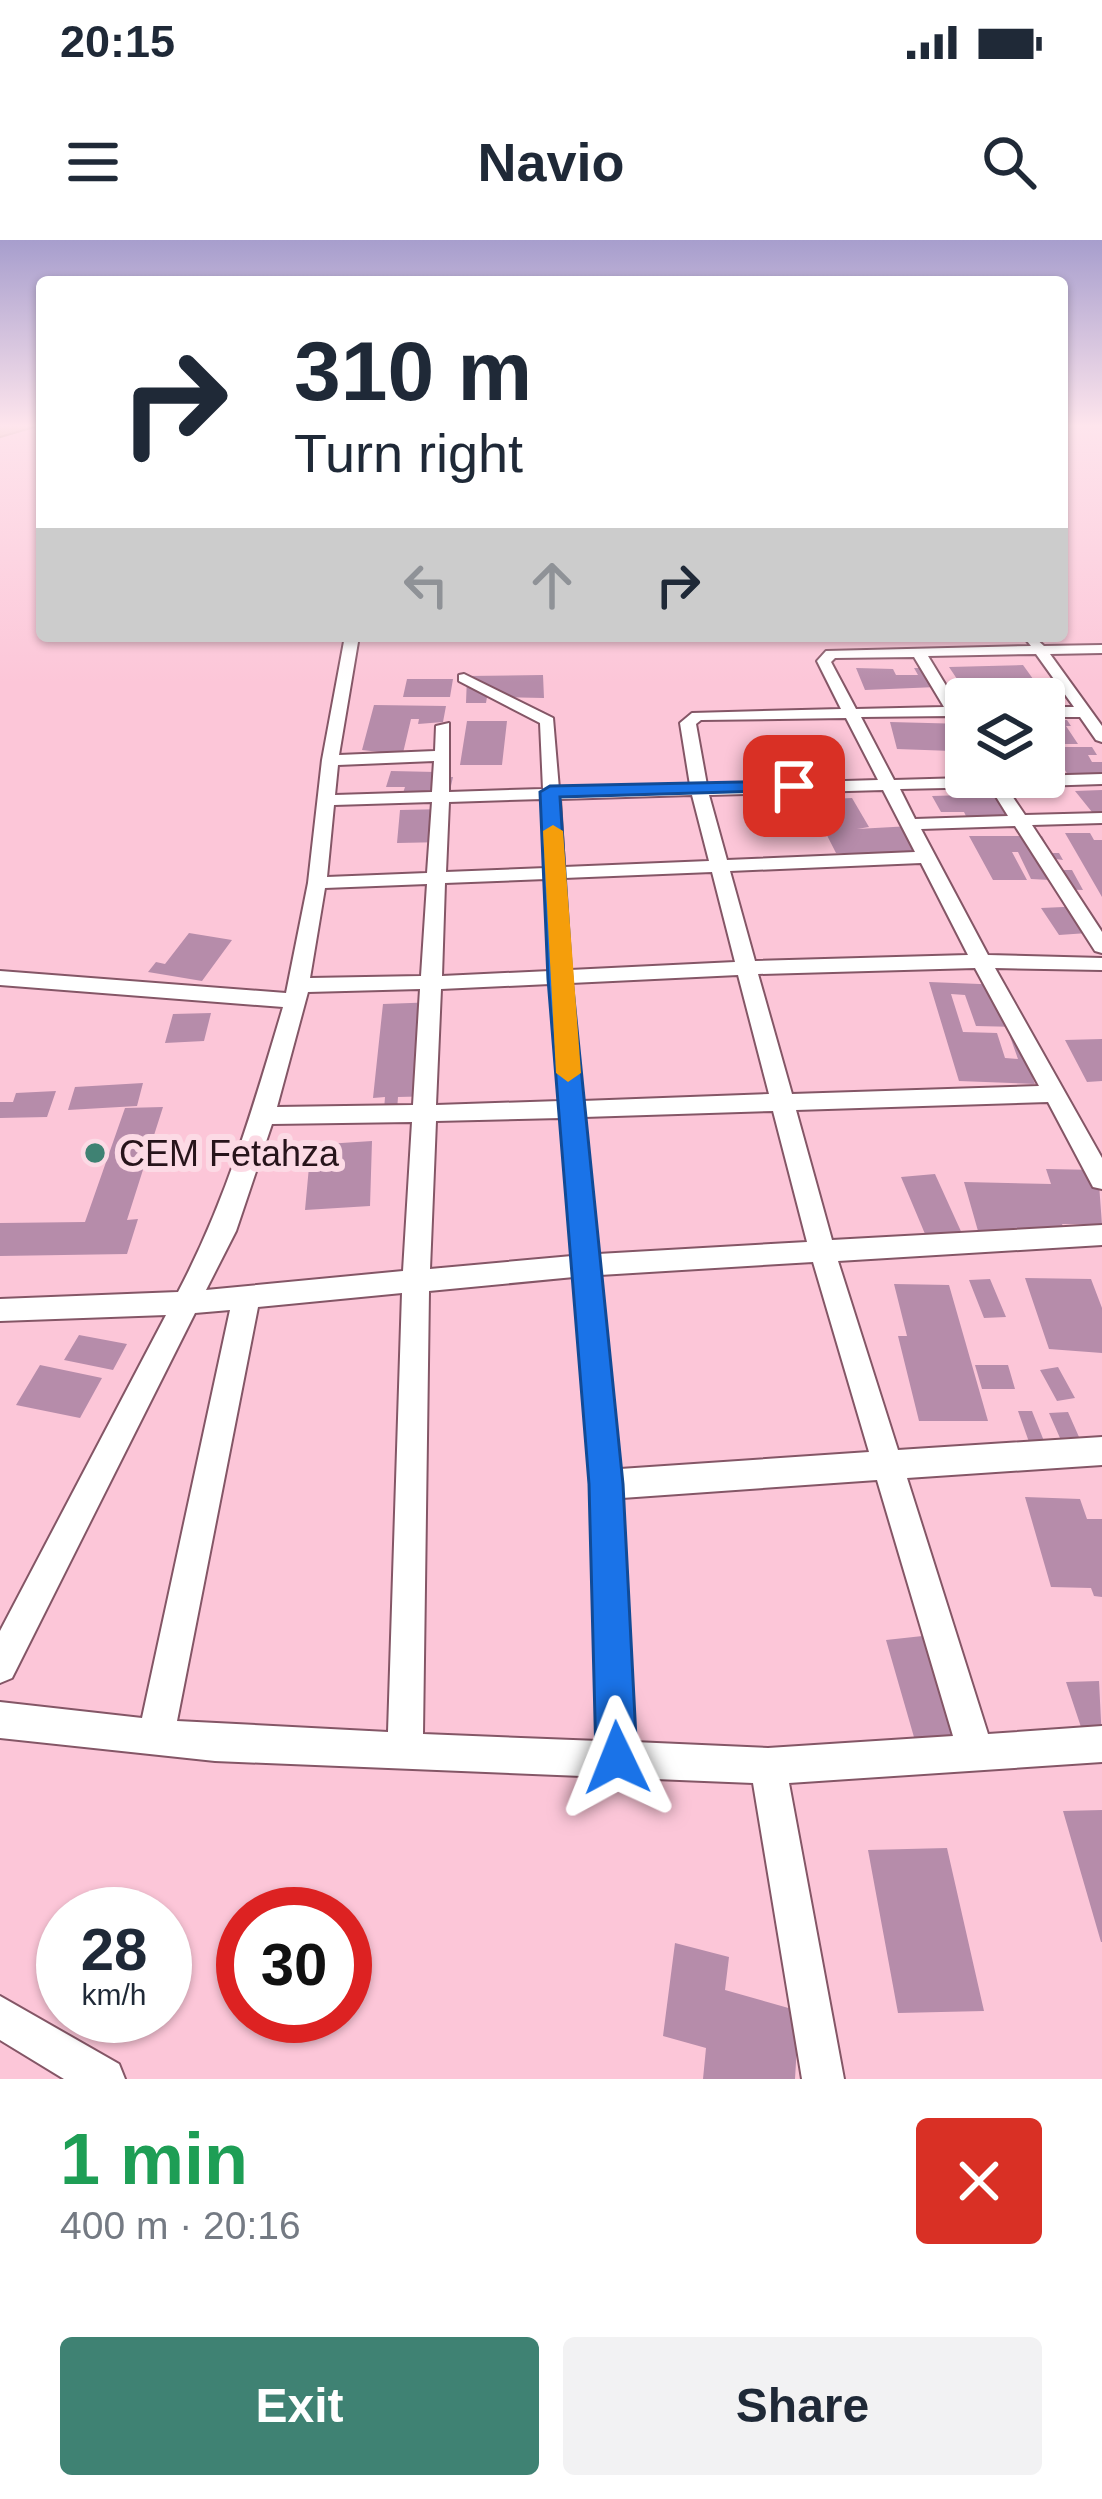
<!DOCTYPE html>
<html lang="en">
<head>
<meta charset="utf-8">
<style>
  body { margin:0; font-family:Arial,sans-serif; background:#f2f2f3; color:#1f2937; height:100vh; display:flex; flex-direction:column; font-size:45px; white-space:nowrap }
  * { box-sizing:border-box; margin:0 }
  p { font-size:39px; color:#747a83 }
  .icon { flex:none; width:66px; height:66px; fill:none; stroke:currentColor; stroke-width:2; stroke-linecap:round; stroke-linejoin:round }
  .map { position:relative; height:1839px; overflow:hidden }
  .sheet { display:flex; flex-direction:column; background:#fff; flex:1 }
  .sheet>* { flex:none }
  .top-card { position:absolute; left:36px; top:36px; width:1032px; height:366px; border-radius:12px; box-shadow:0 3px 9px #0004; background:#fff; color:#1f2937; overflow:hidden }
  .controls { position:absolute; left:945px; top:438px; display:grid; gap:24px }
  .controls a { display:grid; place-items:center; width:120px; height:120px; border-radius:12px; background:#fff; box-shadow:0 3px 9px #0004; font-size:60px }
  .speed { position:absolute; left:36px; top:1647px; display:flex; gap:24px; font-size:60px; font-weight:700; text-align:center }
  .speed>* { display:grid; place-content:center; width:156px; height:156px; border-radius:50%; background:#fff; box-shadow:0 3px 9px #0004; line-height:1 }
  .speed small { font-size:30px; font-weight:400 }
  .speed .limit { border:18px solid #d22; background:#fff; color:#111 }
  .pin { position:absolute; display:grid; place-items:center; width:102px; height:102px; color:#fff; margin:-51px; border-radius:24px; box-shadow:0 6px 18px #0006 }
  .me { position:absolute; width:132px; margin:-66px; rotate:358deg; stroke-linejoin:round; filter:drop-shadow(0 0 9px #0008) }
  .turn { display:flex; align-items:center; gap:42px; height:252px; padding:0 60px; font-size:54px }
  .turn .icon { width:156px; height:156px; stroke-width:2.5 }
  .turn b { display:block; font-size:84px; line-height:102px }
  .lanes { display:flex; align-items:center; height:114px; padding:0 60px; background:#0003; justify-content:center; gap:60px; direction:ltr }
  .lanes .off { opacity:.35 }
  .round { display:grid; place-items:center; flex:none; width:126px; height:126px; border-radius:12px; background:#f2f2f3 }
  .head { display:flex; align-items:center; justify-content:space-between; height:204px; padding:0 60px }
  h1 { font-size:72px; font-weight:700; line-height:90px; color:#1e9e55 }
  .action { display:flex; gap:24px; margin-top:auto; padding:24px 60px }
  .action a { flex:1; height:138px; border-radius:12px; background:#3f8273; color:#fff; font-size:48px; font-weight:700; line-height:138px; text-align:center }
  .action a+a { background:#f2f2f3; color:#1f2937 }
  .status { display:flex; justify-content:space-between; align-items:center; height:84px; padding:0 60px; background:#fff; direction:ltr }
  .status svg { height:33px; fill:currentColor }
  header { display:flex; justify-content:space-between; align-items:center; height:156px; padding:0 60px; background:#fff; font-size:54px; font-weight:700 }
  .map>svg:first-child { display:block }
  .building { fill:#b68caa }
  .lines { fill:none; stroke-linecap:round; stroke-linejoin:round }
  .minor-casing { stroke:#845666; stroke-width:4 }
  .trunk-casing { stroke:#71743a; stroke-width:4 }
  .minor { fill:#fff; fill-rule:evenodd }
  .trunk { fill:#aeba6e; fill-rule:evenodd }
  .route { fill:#1a73e8; stroke:#114b97; stroke-width:3 }
  .slow { fill:#f59e0b }
  .poi-dot { fill:#3f8273; stroke:#fcdae5; stroke-width:4.5 }
  .labels { text-anchor:middle; dominant-baseline:central; stroke-width:12; stroke-linejoin:round; paint-order:stroke }
  .poi-label { font-size:36px; fill:#27141b; stroke:#fcdae5; text-anchor:start }
</style>
</head>
<body>
<div class="status"><b>20:15</b><svg viewBox="0 0 49 12"><path d="M0 12V9h3v3zM5 12V6h3v6zM10 12V3h3v9zM15 12V0h3v12zM26 1h20v11H26zM47 4h2v5h-2z"/></svg></div>
<header><svg class="icon" aria-label="menu" viewBox="0 0 24 24"><path d="M4 6h16M4 12h16M4 18h16"/></svg>Navio<svg class="icon" aria-label="search" viewBox="0 0 24 24"><circle cx="10" cy="10" r="6"/><path d="M15 15l6 6"/></svg></header>
<div class="map">
<svg width="1102" height="1839" viewBox="0 0 1102 1839">
  <rect width="100%" height="100%" fill="#fcc6d8"/>
  <path class="building" d="M 1023,425 L 1054,468 L 1044,468 L 1044,459 L 1009,459 L 1002,448 L 973,449 L 967,439 L 957,439 L 949,427 Z
    M 856,428 L 893,429 L 896,435 L 918,435 L 914,428 L 928,428 L 937,447 L 865,450 Z
    M 543,435 L 544,458 L 487,457 L 486,463 L 466,463 L 467,436 Z
    M 407,439 L 453,439 L 450,457 L 403,457 Z
    M 374,465 L 446,466 L 443,482 L 418,484 L 419,479 L 411,479 L 403,513 L 388,513 L 362,510 Z
    M 1067,480 L 1071,486 L 1066,486 L 1078,504 L 1044,504 L 1044,486 L 1051,486 L 1047,481 Z
    M 467,481 L 507,481 L 502,525 L 460,525 Z
    M 890,482 L 966,484 L 966,537 L 960,536 L 952,511 L 897,509 Z
    M 1051,507 L 1092,507 L 1097,515 L 1088,515 L 1092,522 L 1102,522 L 1102,535 L 1068,535 Z
    M 391,531 L 436,532 L 435,537 L 453,537 L 449,555 L 403,553 L 405,547 L 386,547 Z
    M 1102,550 L 1102,577 L 1096,577 L 1075,551 Z
    M 1001,554 L 1017,581 L 969,582 L 964,572 L 941,572 L 932,556 Z
    M 852,558 L 869,587 L 857,589 L 911,586 L 933,617 L 891,620 L 887,613 L 836,613 L 809,560 Z
    M 447,569 L 445,602 L 397,603 L 400,570 Z
    M 1065,593 L 1090,593 L 1094,600 L 1102,600 L 1102,657 Z
    M 969,596 L 1042,596 L 1051,613 L 1059,613 L 1063,620 L 1056,619 L 1061,630 L 1072,630 L 1083,650 L 1055,649 L 1050,640 L 1031,639 L 1018,612 L 1012,612 L 1027,640 L 993,640 Z
    M 1086,666 L 1102,692 L 1059,695 L 1041,668 Z
    M 189,693 L 232,700 L 202,741 L 148,732 L 156,722 L 165,724 Z
    M 929,742 L 1005,745 L 1020,787 L 976,786 L 965,755 L 951,754 L 963,792 L 997,793 L 1005,818 L 1018,819 L 1008,791 L 1027,791 L 1043,834 L 1031,834 L 1035,844 L 959,841 Z
    M 438,762 L 438,856 L 398,857 L 397,870 L 384,870 L 385,857 L 373,858 L 383,764 Z
    M 211,773 L 204,801 L 165,803 L 173,774 Z
    M 1102,799 L 1102,841 L 1087,842 L 1065,800 Z
    M 143,843 L 137,866 L 68,870 L 75,847 Z
    M 56,851 L 47,877 L 0,878 L 0,862 L 13,862 L 16,853 Z
    M 163,867 L 127,980 L 138,979 L 127,1014 L 0,1016 L 0,983 L 85,982 L 125,868 Z
    M 372,901 L 370,966 L 305,970 L 311,905 Z
    M 1046,929 L 1098,930 L 1102,985 L 1062,984 L 1067,995 L 978,991 L 964,942 L 1051,944 Z
    M 935,934 L 964,998 L 928,1001 L 901,937 Z
    M 1025,1038 L 1091,1039 L 1102,1068 L 1102,1113 L 1049,1109 Z
    M 990,1039 L 1006,1077 L 984,1078 L 969,1040 Z
    M 894,1044 L 949,1045 L 988,1181 L 919,1181 L 898,1096 L 907,1096 Z
    M 79,1095 L 127,1104 L 113,1130 L 64,1120 Z
    M 40,1125 L 102,1138 L 80,1178 L 16,1165 Z
    M 975,1125 L 1008,1125 L 1015,1149 L 982,1149 Z
    M 1058,1127 L 1075,1158 L 1057,1161 L 1040,1130 Z
    M 1018,1171 L 1032,1171 L 1044,1201 L 1029,1202 Z
    M 1068,1172 L 1079,1197 L 1060,1198 L 1049,1173 Z
    M 1025,1257 L 1080,1259 L 1087,1279 L 1102,1279 L 1102,1357 L 1094,1356 L 1091,1348 L 1051,1347 Z
    M 950,1393 L 988,1510 L 920,1518 L 886,1400 Z
    M 1099,1441 L 1102,1501 L 1086,1502 L 1066,1442 Z
    M 1102,1570 L 1102,1702 L 1101,1702 L 1063,1571 Z
    M 947,1608 L 984,1771 L 898,1773 L 868,1610 Z
    M 675,1703 L 729,1717 L 725,1750 L 799,1771 L 795,1839 L 703,1839 L 706,1808 L 663,1796 Z"/>
  <g class="lines">
    <defs>
      <path id="minor" d="M 345,396 L 359,396 L 339,515 L 435,511 L 436,486 L 449,483 L 449,552 L 543,549 L 540,483 L 459,441 L 459,435 L 464,434 L 553,478 L 559,549 L 690,545 L 680,483 L 692,473 L 841,469 L 817,421 L 826,411 L 1031,406 L 1027,401 L 1034,397 L 1044,406 L 1102,405 L 1102,413 L 1050,414 L 1102,486 L 1102,502 L 1096,500 L 1080,477 L 1044,477 L 1044,467 L 1074,467 L 1036,414 L 928,416 L 959,467 L 966,466 L 966,495 L 961,493 L 950,476 L 861,477 L 894,540 L 1102,534 L 1102,544 L 1006,547 L 1025,575 L 1102,573 L 1102,583 L 1032,585 L 1102,692 L 1102,713 L 1095,711 L 1015,586 L 921,589 L 988,715 L 1102,718 L 1102,730 L 995,728 L 1102,918 L 1102,949 L 1093,947 L 1048,862 L 796,870 L 832,1000 L 1102,985 L 1102,1005 L 838,1021 L 898,1210 L 1102,1197 L 1102,1225 L 907,1238 L 988,1494 L 1102,1486 L 1102,1522 L 789,1543 L 844,1839 L 802,1839 L 753,1543 L 215,1521 L 0,1498 L 0,1462 L 142,1478 L 230,1070 L 195,1073 L 12,1438 L 0,1443 L 0,1391 L 166,1075 L 0,1081 L 0,1059 L 178,1052 C 226,961 254,865 283,767 L 0,745 L 0,731 L 286,753 L 308,643 L 322,520 ZM 914,417 L 944,467 L 856,469 L 831,422 L 835,418 ZM 846,478 L 878,540 L 707,545 L 696,484 L 701,480 ZM 434,521 L 432,552 L 335,555 L 338,525 ZM 990,547 L 1008,576 L 915,579 L 900,549 ZM 883,550 L 915,612 L 727,620 L 709,555 ZM 692,555 L 709,621 L 564,627 L 560,559 ZM 543,559 L 546,628 L 446,632 L 449,562 ZM 432,562 L 427,633 L 327,637 L 334,565 ZM 921,623 L 968,715 L 755,721 L 730,631 ZM 712,632 L 735,722 L 570,730 L 564,638 ZM 546,639 L 550,731 L 442,736 L 445,643 ZM 427,644 L 421,736 L 310,738 L 325,648 ZM 975,728 L 1039,846 L 792,854 L 758,734 ZM 738,735 L 769,854 L 582,861 L 571,743 ZM 550,744 L 560,861 L 436,865 L 441,749 ZM 420,749 L 413,865 L 277,867 L 308,752 ZM 773,871 L 807,1002 L 598,1014 L 584,877 ZM 561,878 L 572,1016 L 430,1029 L 436,881 ZM 412,882 L 403,1031 L 206,1050 L 236,991 L 272,884 ZM 813,1022 L 869,1212 L 620,1229 L 600,1035 ZM 574,1037 L 591,1244 L 599,1501 L 423,1494 L 429,1051 ZM 402,1053 L 388,1492 L 177,1481 L 258,1067 ZM 877,1240 L 953,1496 L 768,1508 L 634,1502 L 622,1258 Z
        M 0,1756 L 119,1824 L 125,1839 L 64,1839 L 0,1800 Z"/>
      <path id="trunk" d="M 0,186 L 34,186 L 0,196 Z"/>
    </defs>
    <use href="#minor" class="minor-casing"/>
    <use href="#trunk" class="trunk-casing"/>
    <use href="#minor" class="minor"/>
    <use href="#trunk" class="trunk"/>
  </g>
  <linearGradient id="sky" x2="0" y2="1"><stop stop-color="#a79ecd"/><stop offset="0.42" stop-color="#fee5ed"/><stop offset="1" stop-color="#fee5ed" stop-opacity="0"/></linearGradient>
  <rect width="1102" height="443" fill="url(#sky)"/>
  <path class="route" d="M 794,541 L 803,546 L 800,550 L 560,557 L 572,739 L 623,1244 L 637,1518 L 631,1533 L 617,1539 L 602,1533 L 596,1518 L 589,1244 L 548,739 L 540,552 L 550,546 Z"/>
  <path class="slow" d="M 553,585 L 563,591 L 581,833 L 568,842 L 556,833 L 543,591 Z"/>
  <circle class="poi-dot" cx="95" cy="913" r="12"/>
  <g class="labels">
    <g class="poi-label">
      <text x="119" y="913">CEM Fetahza</text>
    </g>
  </g>
</svg>
<div class="controls">
<a><svg class="icon" aria-label="layers" viewBox="0 0 24 24"><path d="M12 4l9 5-9 5-9-5zM3 14l9 5 9-5"/></svg></a>
</div>
<div class="speed"><div>28<small>km/h</small></div><div class="limit">30</div></div>
<div class="pin" style="left:794px;top:546px;background:#d93025"><svg class="icon" aria-label="arrive" viewBox="0 0 24 24"><path d="M6 21V4h12l-3 4 3 4H6"/></svg></div>
<svg class="me" style="left:617px;top:1518px" viewBox="-20 -20 40 40"><path d="M0-17L14 15 0 8-14 15z" fill="#1a73e8" stroke="#fff" stroke-width="4"/></svg>
<div class="top-card">
<div class="turn"><svg class="icon" aria-label="right" viewBox="0 0 24 24"><path d="M7 20v-9h11M14 6l5 5-5 5"/></svg><div><b>310 m</b>Turn right</div></div>
<div class="lanes"><svg class="icon off" aria-label="left" viewBox="0 0 24 24"><path d="M17 20v-9H6M10 6l-5 5 5 5"/></svg><svg class="icon off" aria-label="ahead" viewBox="0 0 24 24"><path d="M12 20V5M6 11l6-6 6 6"/></svg><svg class="icon" aria-label="right" viewBox="0 0 24 24"><path d="M7 20v-9h11M14 6l5 5-5 5"/></svg></div>
</div>
</div>
<section class="sheet">
<div class="head"><div><h1>1 min</h1><p>400 m · 20:16</p></div><a class="round" style="background:#d93025;color:#fff"><svg class="icon" aria-label="close" viewBox="0 0 24 24"><path d="M6 6l12 12M18 6L6 18"/></svg></a></div>
<div class="action"><a>Exit</a><a>Share</a></div>
</section>
</body>
</html>
